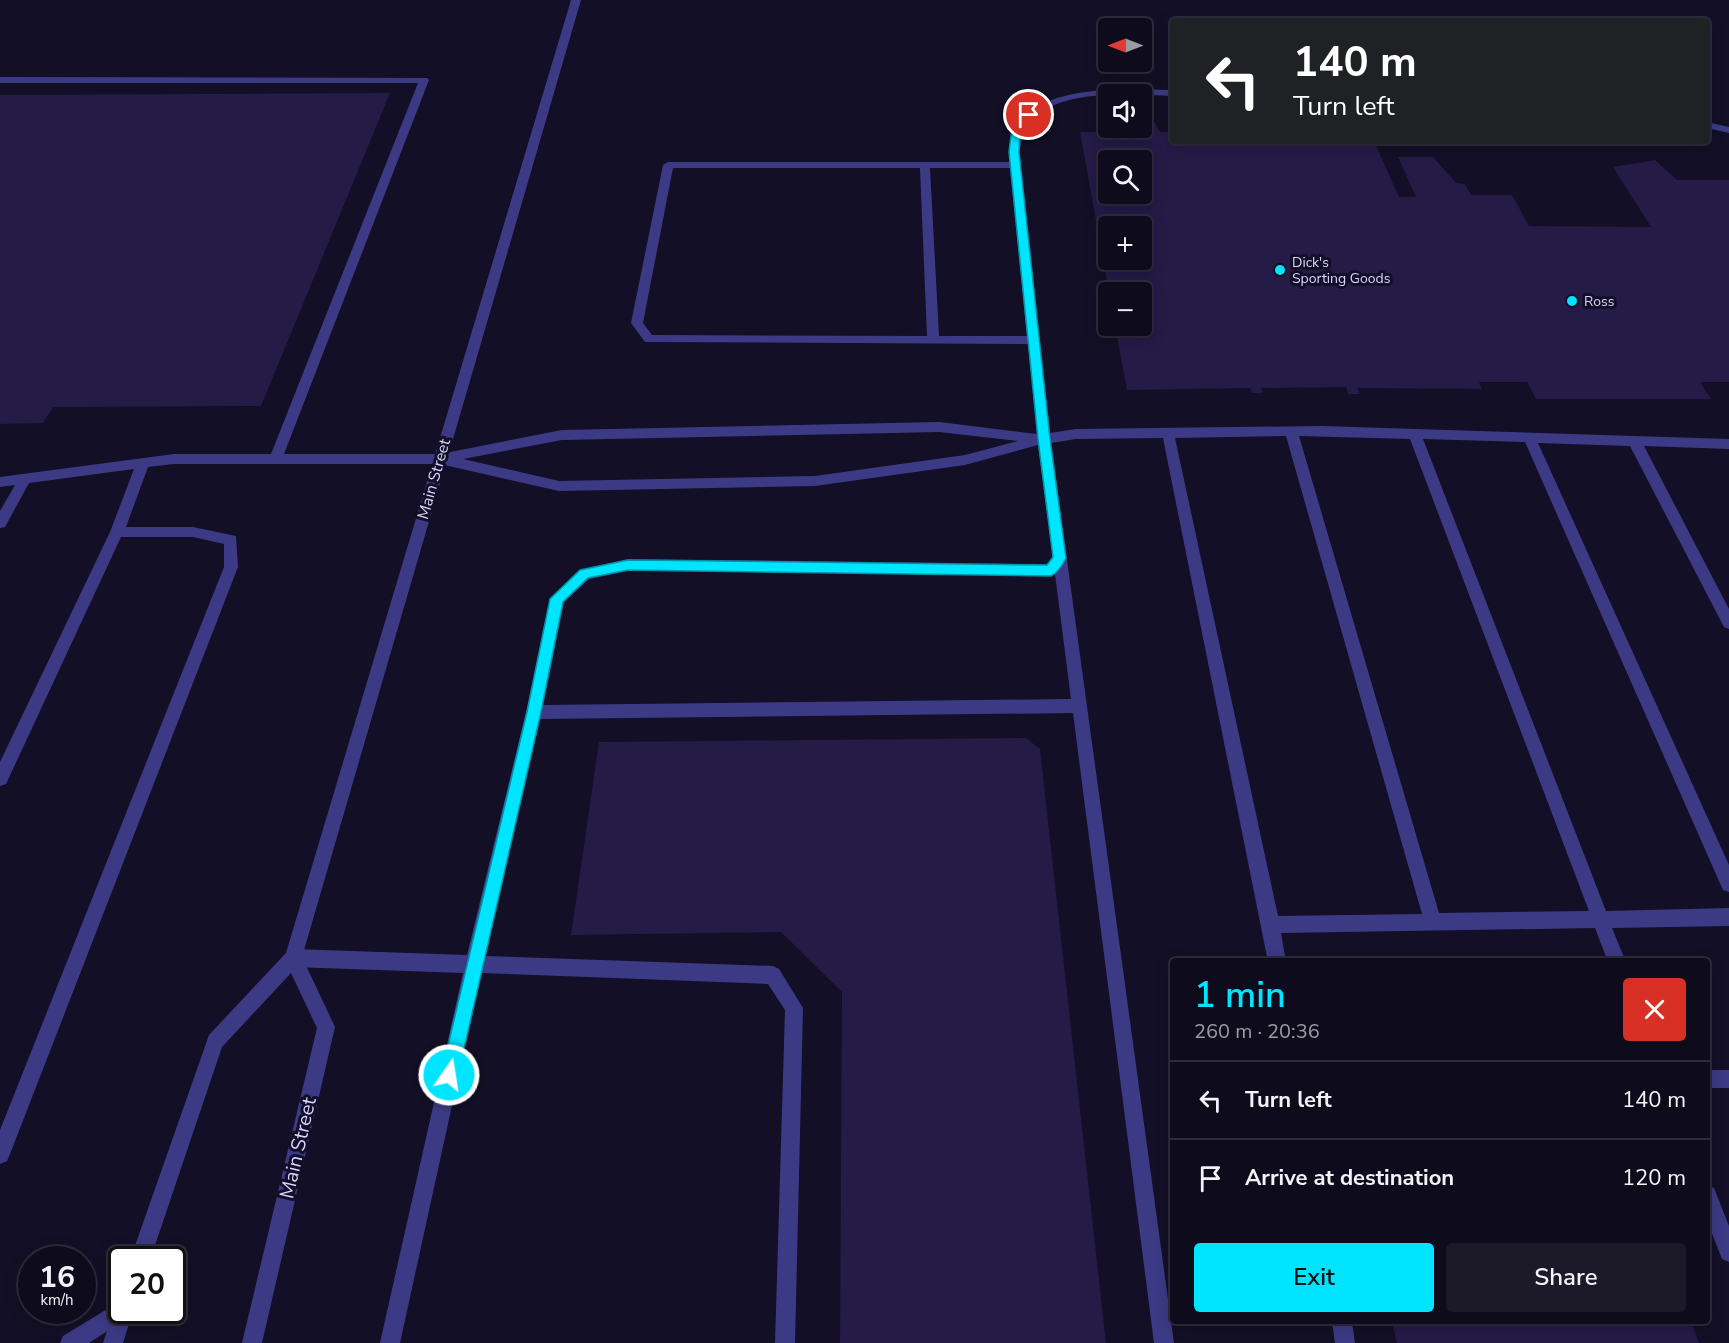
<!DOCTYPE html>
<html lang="en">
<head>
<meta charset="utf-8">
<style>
  body { margin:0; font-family:"Nunito Sans",sans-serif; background:#1c1929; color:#f1f3f6; height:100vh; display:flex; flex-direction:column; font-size:22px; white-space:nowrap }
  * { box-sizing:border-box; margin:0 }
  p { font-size:20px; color:#9b9ba3 }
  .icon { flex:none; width:33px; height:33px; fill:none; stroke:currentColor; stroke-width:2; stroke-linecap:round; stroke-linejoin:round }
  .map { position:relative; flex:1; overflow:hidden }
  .drawer { position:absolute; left:1170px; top:958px; width:540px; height:366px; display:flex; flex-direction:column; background:#0e0b1c; border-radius:6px; box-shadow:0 3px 15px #0003,0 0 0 2px #2e2b3b }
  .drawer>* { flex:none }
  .banner { position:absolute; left:1170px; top:18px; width:540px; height:126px; border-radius:6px; box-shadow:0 3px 15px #0003,0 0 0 2px #2e2b3b; background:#202124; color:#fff; overflow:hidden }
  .needle { width:39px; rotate:270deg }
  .tools { position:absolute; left:1098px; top:18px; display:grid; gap:12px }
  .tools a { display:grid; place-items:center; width:54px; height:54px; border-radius:6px; background:#0e0b1c; box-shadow:0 3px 15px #0003,0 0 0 2px #2e2b3b; font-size:30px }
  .speed { position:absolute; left:18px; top:1246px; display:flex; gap:12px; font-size:30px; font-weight:700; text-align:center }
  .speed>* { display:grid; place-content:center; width:78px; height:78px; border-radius:50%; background:#0e0b1c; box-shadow:0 3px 15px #0003,0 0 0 2px #2e2b3b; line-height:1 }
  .speed small { font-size:15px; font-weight:400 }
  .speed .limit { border:3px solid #111; border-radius:9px; background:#fff; color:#111 }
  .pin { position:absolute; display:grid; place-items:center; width:51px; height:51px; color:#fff; margin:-26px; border:3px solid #fff; border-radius:50%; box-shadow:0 2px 6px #0007 }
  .me { position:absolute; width:66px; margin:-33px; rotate:13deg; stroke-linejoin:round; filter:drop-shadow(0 0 4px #0008) }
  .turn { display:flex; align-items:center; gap:21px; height:126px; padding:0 24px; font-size:27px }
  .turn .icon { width:78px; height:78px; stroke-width:2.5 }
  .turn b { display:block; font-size:42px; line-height:51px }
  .round { display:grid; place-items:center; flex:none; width:63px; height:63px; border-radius:6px; background:#1c1929 }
  .headline { display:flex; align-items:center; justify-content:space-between; height:102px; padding:0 24px }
  h1 { font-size:36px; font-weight:600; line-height:45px; color:#00e5ff }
  .primary-button { display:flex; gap:12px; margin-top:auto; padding:12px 24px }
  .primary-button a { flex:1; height:69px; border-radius:6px; background:#00e5ff; color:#111; font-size:24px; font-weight:600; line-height:69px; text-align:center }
  .primary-button a+a { background:#1c1929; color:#f1f3f6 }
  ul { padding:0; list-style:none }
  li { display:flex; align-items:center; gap:18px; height:78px; padding:0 24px; border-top:2px solid #2e2b3b }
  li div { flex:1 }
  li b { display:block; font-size:22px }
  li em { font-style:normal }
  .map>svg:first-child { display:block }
  .building { fill:#241b47; fill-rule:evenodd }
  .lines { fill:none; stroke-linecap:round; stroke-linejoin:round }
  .service { fill:#3d3a85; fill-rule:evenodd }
  .tertiary { fill:#3d3a85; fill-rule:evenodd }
  .route { fill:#00e5ff; stroke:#0095a6; stroke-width:1.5 }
  .poi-dot { fill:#00e5ff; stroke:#130f26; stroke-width:2 }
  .labels { text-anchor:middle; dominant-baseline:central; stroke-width:6; stroke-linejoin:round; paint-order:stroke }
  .far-poi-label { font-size:14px; fill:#d9d4ff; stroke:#130f26; text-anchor:start }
  .street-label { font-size:16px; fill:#d9d4ff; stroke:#130f26 }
  .near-street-label { font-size:20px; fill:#d9d4ff; stroke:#130f26 }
</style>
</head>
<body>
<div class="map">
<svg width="1729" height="1343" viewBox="0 0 1729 1343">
  <rect width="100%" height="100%" fill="#130f26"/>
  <path class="building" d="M 390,93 L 261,406 L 53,407 L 43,423 L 0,424 L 0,95 Z
    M 1142,110 L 1148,110 L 1160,132 L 1173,132 L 1173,141 L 1374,141 L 1399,197 L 1416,197 L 1398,157 L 1433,157 L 1456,183 L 1465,184 L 1471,195 L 1512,195 L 1529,226 L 1651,227 L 1613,167 L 1655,160 L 1677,180 L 1729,180 L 1729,382 L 1700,382 L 1711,399 L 1536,399 L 1527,382 L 1479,382 L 1482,389 L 1357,388 L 1360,394 L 1348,394 L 1346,387 L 1261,388 L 1263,393 L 1252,393 L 1250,388 L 1127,390 L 1115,326 L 1142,326 L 1142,292 L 1109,292 L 1080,132 L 1124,132 L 1123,128 L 1142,128 ZM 1108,160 L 1142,160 L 1142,194 L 1108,194 ZM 1108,226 L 1142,226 L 1142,260 L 1108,260 Z
    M 1026,738 L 1040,749 L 1106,1343 L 840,1343 L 842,992 L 781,932 L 571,935 L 599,742 Z
    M 1312,956 L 1565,958 L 1567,962 L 1313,962 Z
    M 1392,1322 L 1691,1322 L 1699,1343 L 1397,1343 Z"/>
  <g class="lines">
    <path class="service" d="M 0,77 L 427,78 L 429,80 L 284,454 L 440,454 L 562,430 L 939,422 L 1037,434 L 1028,344 L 645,342 L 631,323 L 663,165 L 668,162 L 1010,162 C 1002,80 1121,89 1173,90 L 1173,96 C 1133,95 1049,86 1026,129 C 1022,136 1021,145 1019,152 L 1050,433 L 1076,429 L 1322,426 L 1729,439 L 1729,449 L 1644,446 L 1729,609 L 1729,629 L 1724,627 L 1630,446 L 1538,443 L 1729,865 L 1729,892 L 1723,890 L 1525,442 L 1423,439 L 1606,911 L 1729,908 L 1729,926 L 1612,928 L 1626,962 L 1608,962 L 1595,928 L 1281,933 L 1286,962 L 1268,962 L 1163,438 L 1076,439 L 1051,443 L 1174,1343 L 1154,1343 L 1073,713 L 540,719 L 485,956 L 773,966 L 779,969 L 803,1008 L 795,1343 L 775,1343 L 785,1010 L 768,984 L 481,973 L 400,1343 L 380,1343 L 463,973 L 293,967 L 287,964 L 284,958 L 287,952 L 293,949 L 467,955 L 526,712 L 550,599 L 580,570 L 628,559 L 1047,564 L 1053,557 L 1038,445 L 965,465 L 815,486 L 559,491 L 440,464 L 174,464 L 148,467 L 126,527 L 193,527 L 236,536 L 238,567 L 10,1154 L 7,1161 L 0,1164 L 0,1130 L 224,567 L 224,544 L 193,537 L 121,537 L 6,784 L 0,786 L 0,762 L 110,532 L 134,469 L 29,483 L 5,527 L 0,528 L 0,511 L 15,485 L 0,487 L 0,477 L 174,454 L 271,454 L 418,83 L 0,83 ZM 673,168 L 920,168 L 927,336 L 652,335 L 643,323 ZM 930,168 L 1010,168 L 1027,336 L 939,336 ZM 939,432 L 1018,441 L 965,455 L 815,476 L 559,481 L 463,459 L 562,440 ZM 1286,436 L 1422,914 L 1278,916 L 1175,438 ZM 1299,436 L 1410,439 L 1589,911 L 1439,913 ZM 628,571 L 1055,574 L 1071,699 L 543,705 L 564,602 L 589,579 Z
      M 1707,122 L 1729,127 L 1729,133 L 1707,128 Z
      M 1707,1070 L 1729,1070 L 1729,1088 L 1707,1088 Z
      M 1707,1185 L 1714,1188 L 1729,1226 L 1729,1262 L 1722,1259 L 1707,1221 Z
      M 122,1300 L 122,1311 L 132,1311 L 129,1317 L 89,1343 L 60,1343 L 63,1336 Z
      M 1332,1322 L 1352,1322 L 1355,1343 L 1335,1343 Z"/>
    <path class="tertiary" d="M 571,0 L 581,0 L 302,957 L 335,1027 L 262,1343 L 242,1343 L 317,1028 L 291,973 L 222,1047 L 150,1260 L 130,1260 L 209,1035 L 286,953 Z
      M 122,1301 L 122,1311 L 133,1311 L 123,1343 L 103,1343 L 116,1304 Z"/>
  </g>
  <path class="route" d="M 1026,113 L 1034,115 L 1020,135 L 1019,152 L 1050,439 L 1066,558 C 1063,564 1058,573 1051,576 L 628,570 L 588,578 L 563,602 L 541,712 L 458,1075 L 455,1081 L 449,1084 L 443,1081 L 441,1075 L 527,712 L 550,599 L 580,570 L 628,560 L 1047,565 L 1053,557 L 1038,439 L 1009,152 L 1011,135 Z"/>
  <g class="poi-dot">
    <circle cx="1280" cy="270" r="6"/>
    <circle cx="1572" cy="301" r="6"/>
  </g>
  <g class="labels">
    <g class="far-poi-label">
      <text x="1292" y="262">Dick's<tspan x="1292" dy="16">Sporting Goods</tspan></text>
      <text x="1584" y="301">Ross</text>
    </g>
    <g class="street-label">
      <text transform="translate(434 479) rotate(-74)">Main Street</text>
    </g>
    <g class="near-street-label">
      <text transform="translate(298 1148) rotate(-77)">Main Street</text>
    </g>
  </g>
</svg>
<div class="tools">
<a><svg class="needle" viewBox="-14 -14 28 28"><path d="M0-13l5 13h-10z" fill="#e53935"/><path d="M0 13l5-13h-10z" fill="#9b9ba3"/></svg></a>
<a><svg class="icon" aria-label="sound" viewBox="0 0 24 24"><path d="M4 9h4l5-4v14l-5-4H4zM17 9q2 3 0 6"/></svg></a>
<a><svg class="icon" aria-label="search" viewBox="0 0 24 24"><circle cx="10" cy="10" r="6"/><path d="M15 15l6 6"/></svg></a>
<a>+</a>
<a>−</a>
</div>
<div class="speed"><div>16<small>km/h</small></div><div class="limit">20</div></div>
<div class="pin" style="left:1029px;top:115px;background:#d93025"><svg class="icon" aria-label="arrive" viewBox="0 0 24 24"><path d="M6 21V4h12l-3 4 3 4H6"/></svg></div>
<svg class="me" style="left:449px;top:1075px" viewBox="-20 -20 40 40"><circle r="17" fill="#00e5ff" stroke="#fff" stroke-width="3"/><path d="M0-11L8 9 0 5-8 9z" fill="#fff"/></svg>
<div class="banner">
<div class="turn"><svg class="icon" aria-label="left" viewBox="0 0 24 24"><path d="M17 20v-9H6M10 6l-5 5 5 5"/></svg><div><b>140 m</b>Turn left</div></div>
</div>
<section class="drawer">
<div class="headline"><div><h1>1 min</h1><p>260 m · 20:36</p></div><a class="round" style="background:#d93025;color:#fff"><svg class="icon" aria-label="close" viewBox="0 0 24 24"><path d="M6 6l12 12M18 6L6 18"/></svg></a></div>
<ul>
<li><svg class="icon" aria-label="left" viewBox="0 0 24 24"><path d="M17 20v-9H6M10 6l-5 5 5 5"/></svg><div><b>Turn left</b></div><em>140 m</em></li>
<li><svg class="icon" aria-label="arrive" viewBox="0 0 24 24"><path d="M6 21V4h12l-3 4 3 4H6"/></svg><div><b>Arrive at destination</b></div><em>120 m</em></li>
</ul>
<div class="primary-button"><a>Exit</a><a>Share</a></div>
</section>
</div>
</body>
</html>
